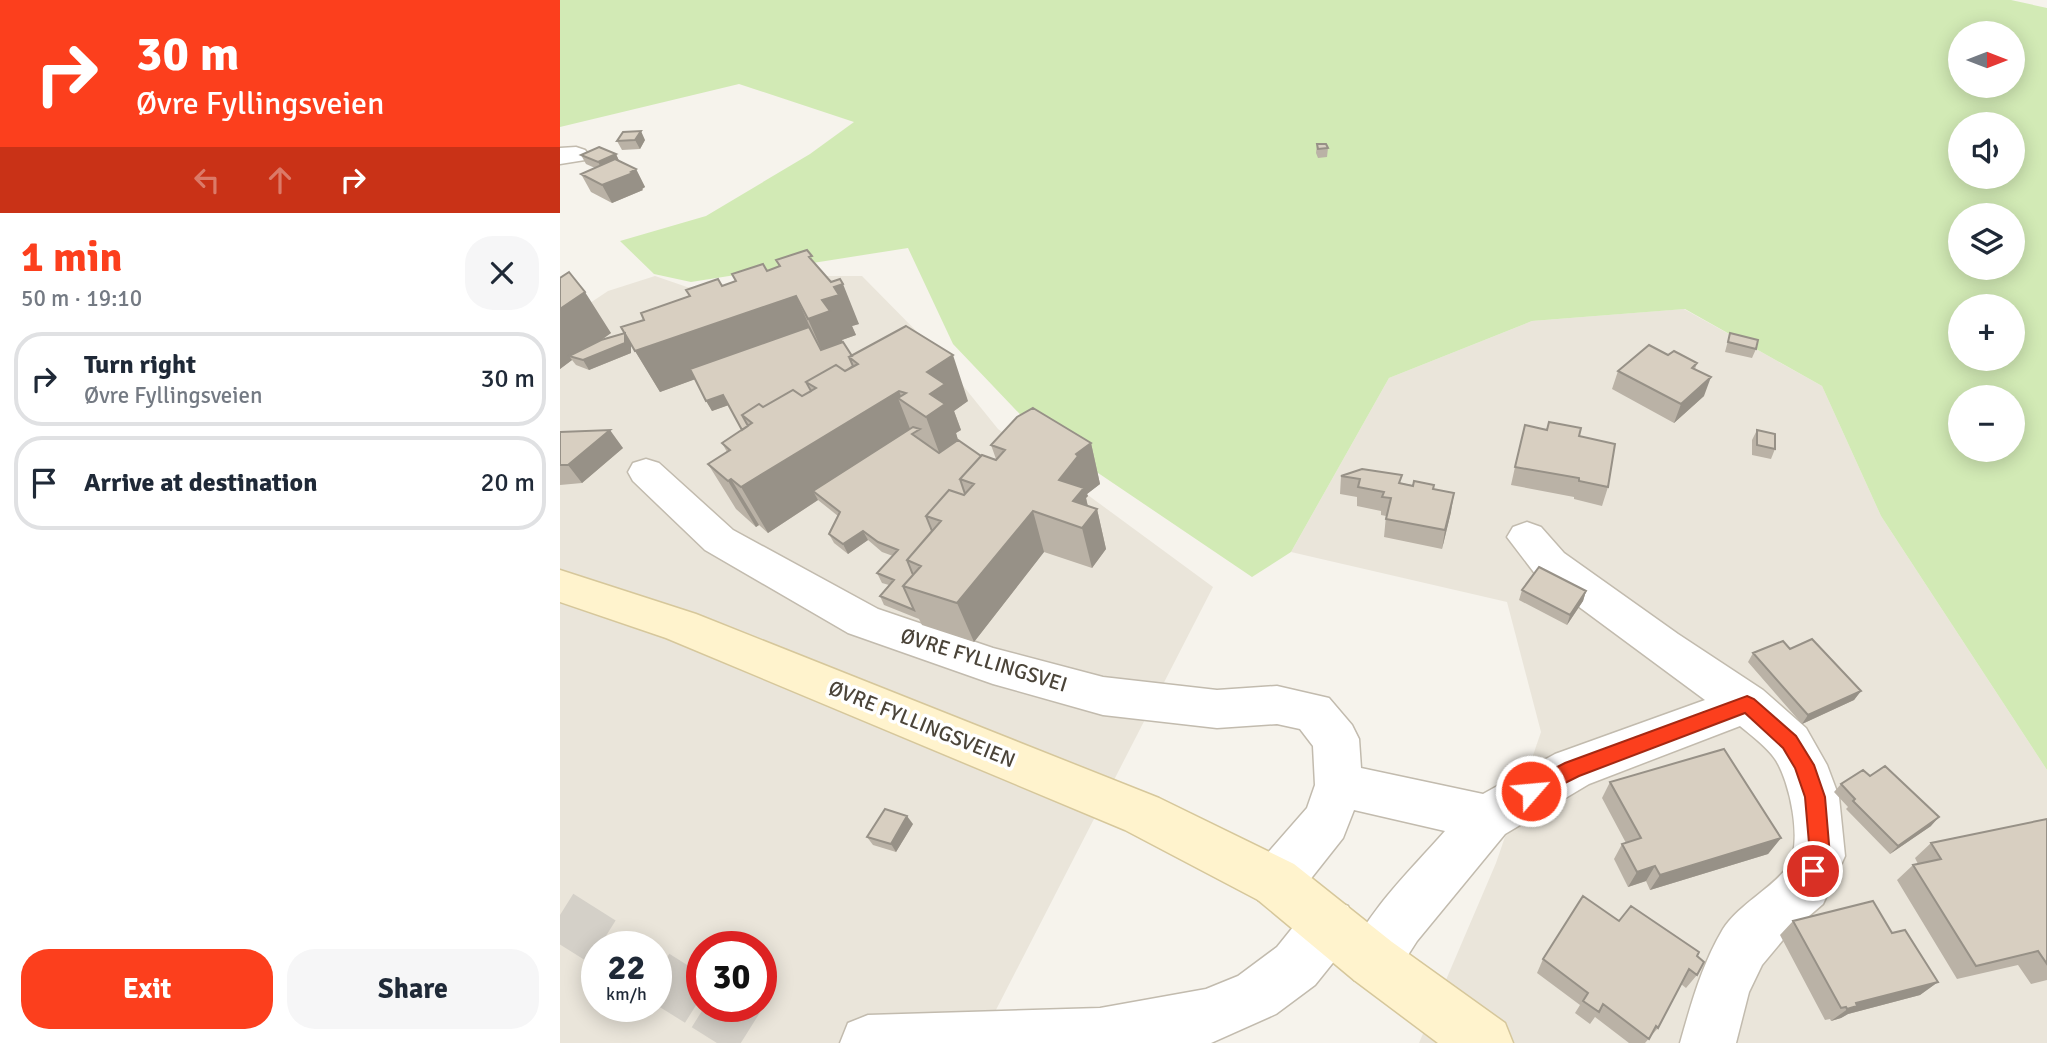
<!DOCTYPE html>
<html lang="en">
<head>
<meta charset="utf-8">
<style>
  body { margin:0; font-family:Signika,sans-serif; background:#f6f6f7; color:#1f2937; height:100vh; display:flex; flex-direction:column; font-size:26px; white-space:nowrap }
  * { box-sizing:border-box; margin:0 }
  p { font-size:23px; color:#747a83 }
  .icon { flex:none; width:38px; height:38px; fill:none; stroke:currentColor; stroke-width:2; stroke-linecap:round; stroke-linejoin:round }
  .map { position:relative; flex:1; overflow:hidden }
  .panel { display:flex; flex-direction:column; background:#fff; width:560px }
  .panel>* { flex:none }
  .top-card { background:#fc3f1d; color:#fff; overflow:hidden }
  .needle { width:46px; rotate:90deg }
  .fabs { position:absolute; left:1388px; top:21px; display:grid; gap:14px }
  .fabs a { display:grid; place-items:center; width:77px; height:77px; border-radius:50%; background:#fff; box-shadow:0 4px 18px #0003; font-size:35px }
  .speed { position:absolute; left:21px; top:931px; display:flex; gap:14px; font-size:35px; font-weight:700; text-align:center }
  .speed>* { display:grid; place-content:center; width:91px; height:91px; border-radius:50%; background:#fff; box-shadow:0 4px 18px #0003; line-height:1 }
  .speed small { font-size:18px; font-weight:400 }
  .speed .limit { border:10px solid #d22; background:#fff; color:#111 }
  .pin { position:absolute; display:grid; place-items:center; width:60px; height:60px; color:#fff; margin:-30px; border:4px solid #fff; border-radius:50%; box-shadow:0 2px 7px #0007 }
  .me { position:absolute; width:77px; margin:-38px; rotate:63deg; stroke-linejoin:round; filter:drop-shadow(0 0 5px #0008) }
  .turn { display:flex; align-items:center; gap:24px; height:147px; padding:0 21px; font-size:32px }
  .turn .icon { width:91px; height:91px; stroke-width:2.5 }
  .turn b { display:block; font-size:49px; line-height:60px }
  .lanes { display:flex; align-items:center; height:66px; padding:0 21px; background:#0003; justify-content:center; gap:35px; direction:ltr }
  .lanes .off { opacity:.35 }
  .round { display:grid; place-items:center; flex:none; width:74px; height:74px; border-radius:28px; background:#f6f6f7 }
  .overview { display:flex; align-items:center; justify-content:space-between; height:119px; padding:0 21px }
  h1 { font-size:42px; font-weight:700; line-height:52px; color:#fc3f1d }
  .button { display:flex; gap:14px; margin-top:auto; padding:14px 21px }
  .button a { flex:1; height:80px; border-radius:28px; background:#fc3f1d; color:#fff; font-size:28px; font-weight:700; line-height:80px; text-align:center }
  .button a+a { background:#f6f6f7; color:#1f2937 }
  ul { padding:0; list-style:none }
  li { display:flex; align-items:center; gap:21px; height:94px; margin:0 14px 10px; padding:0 7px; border:4px solid #e0e1e3; border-radius:28px }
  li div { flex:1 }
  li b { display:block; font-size:26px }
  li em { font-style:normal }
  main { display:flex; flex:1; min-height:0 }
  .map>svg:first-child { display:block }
  .residential { fill:#eae5da; fill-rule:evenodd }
  .green { fill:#d2eab5; fill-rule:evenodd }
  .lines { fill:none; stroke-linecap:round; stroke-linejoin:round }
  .primary-tunnel { stroke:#d4d0c8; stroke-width:50; stroke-dasharray:50 24; stroke-linecap:butt }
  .street-casing { stroke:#c2bbae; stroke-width:3 }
  .secondary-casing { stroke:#d6c79b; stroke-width:3 }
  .street { fill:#fff; fill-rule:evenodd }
  .secondary { fill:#fff3cd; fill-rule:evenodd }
  .wall { fill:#bab2a6 }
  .shaded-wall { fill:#979187 }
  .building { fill:#d8cfc1; stroke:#979187; stroke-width:2 }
  .route { fill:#fc3f1d; stroke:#a42913; stroke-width:2 }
  .labels { text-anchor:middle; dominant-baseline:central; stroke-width:7; stroke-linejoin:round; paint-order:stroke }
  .street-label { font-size:21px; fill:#4b4439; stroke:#fff }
</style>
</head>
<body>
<main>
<section class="panel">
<div class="top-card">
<div class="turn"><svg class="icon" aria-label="right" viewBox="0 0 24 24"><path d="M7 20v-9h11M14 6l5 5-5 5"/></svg><div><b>30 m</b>Øvre Fyllingsveien</div></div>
<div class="lanes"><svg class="icon off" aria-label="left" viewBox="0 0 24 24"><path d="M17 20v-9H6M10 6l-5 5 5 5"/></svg><svg class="icon off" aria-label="ahead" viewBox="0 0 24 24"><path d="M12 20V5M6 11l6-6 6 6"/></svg><svg class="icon" aria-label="right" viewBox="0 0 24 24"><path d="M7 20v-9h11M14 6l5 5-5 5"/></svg></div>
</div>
<div class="overview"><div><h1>1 min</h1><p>50 m · 19:10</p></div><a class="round"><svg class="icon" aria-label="close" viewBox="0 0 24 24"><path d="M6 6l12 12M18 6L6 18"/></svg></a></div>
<ul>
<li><svg class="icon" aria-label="right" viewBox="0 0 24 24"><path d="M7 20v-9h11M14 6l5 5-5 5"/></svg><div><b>Turn right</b><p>Øvre Fyllingsveien</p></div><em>30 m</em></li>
<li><svg class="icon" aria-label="arrive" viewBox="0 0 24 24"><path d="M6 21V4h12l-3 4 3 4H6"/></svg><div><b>Arrive at destination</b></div><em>20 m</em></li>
</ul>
<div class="button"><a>Exit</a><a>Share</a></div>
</section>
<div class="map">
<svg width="1487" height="1043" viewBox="0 0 1487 1043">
  <rect width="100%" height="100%" fill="#f6f3ec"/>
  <path class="residential" d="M 95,276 L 127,287 L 159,290 L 226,276 L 302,276 L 371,346 L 438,429 L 653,587 L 419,1043 L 0,1043 L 0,323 L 48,291 ZM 37,947 L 96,947 L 96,1006 L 37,1006 ZM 142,947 L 201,947 L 201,1006 L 142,1006 Z
    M 1124,309 L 1262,386 L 1321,516 L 1487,770 L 1487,1043 L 859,1043 L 936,863 L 981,732 L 947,602 L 731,552 L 829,378 L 972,321 Z"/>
  <path class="green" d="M 0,0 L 1451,0 L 1487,8 L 1487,770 L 1321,516 L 1262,386 L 1125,309 L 972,321 L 829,378 L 731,552 L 692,577 L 476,431 L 393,344 L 348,248 L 131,282 L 94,274 L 60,241 L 146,216 L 250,154 L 294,122 L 179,84 L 0,127 ZM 1400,33 L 1452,33 L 1452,86 L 1400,86 ZM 1400,124 L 1452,124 L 1452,177 L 1400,177 ZM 1400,215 L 1452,215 L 1452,268 L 1400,268 ZM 1400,306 L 1452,306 L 1452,359 L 1400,359 ZM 1400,397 L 1452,397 L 1452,450 L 1400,450 Z"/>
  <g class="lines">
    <path class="primary-tunnel" d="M 0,915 L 51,947
      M 96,975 L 142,1004
      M 145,1006 L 204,1043"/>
    <defs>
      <path id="street" d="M 16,147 L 25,150 L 29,155 L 25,160 L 0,164 L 0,148 Z
        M 86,459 L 99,463 L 173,530 L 318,609 L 433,648 L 543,677 L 657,690 L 717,686 L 769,698 L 792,725 L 799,739 L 801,768 L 923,794 L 995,754 L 1145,700 L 976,575 L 947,537 L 953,527 L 967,522 L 981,527 L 1004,553 L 1118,634 L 1203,690 L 1246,728 L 1267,765 L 1279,797 L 1285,856 L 1263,904 L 1227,935 L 1202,965 L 1189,992 L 1176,1043 L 1120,1043 C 1131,1004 1142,964 1163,929 C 1179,904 1214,887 1228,866 C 1243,843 1230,781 1215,759 C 1207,747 1192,736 1180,726 L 1029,784 L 945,834 L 857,941 L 832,980 L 813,988 L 794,980 L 786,961 C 807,911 850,871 885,831 L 794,810 L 783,838 L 734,900 L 716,907 L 698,900 L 691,882 L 698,864 L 747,808 L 755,785 L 753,746 L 740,729 L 717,724 L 657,728 L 543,715 L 433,684 L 288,633 L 145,550 L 73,481 L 68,472 L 73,463 Z
        M 769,899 L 788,906 L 795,925 L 788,944 L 755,985 L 716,1014 L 651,1043 L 280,1043 L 288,1023 L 308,1015 L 540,1008 L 646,989 L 678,976 L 717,947 L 750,906 Z"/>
      <path id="secondary" d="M 0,570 L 136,614 L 599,798 L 734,864 L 832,942 L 945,1023 L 953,1043 L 878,1043 L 794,980 L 698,900 L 565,830 L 106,638 L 0,602 Z"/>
    </defs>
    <use href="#street" class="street-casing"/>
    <use href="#secondary" class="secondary-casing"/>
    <use href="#street" class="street"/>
    <use href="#secondary" class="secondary"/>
  </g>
  <path class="wall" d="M 85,140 L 80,149 L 62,150 L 57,141 Z
    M 757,144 L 768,148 L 767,157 L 758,158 L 756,153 Z
    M 56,154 L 59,161 L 76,169 L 85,187 L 82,189 L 83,190 L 52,203 L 31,192 L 21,174 L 35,168 L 26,164 L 21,155 Z
    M 216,260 L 256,265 L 299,324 L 292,326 L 296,335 L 282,340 L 292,356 L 408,401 L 394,411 L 401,430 L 396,433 L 398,440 L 421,456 L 436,459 L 431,445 L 531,443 L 540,484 L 527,494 L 528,496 L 526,498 L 528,506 L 537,509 L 546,549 L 532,568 L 484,552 L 414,642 L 362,625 L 359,619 L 324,605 L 320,596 L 329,585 L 322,583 L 317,573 L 333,556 L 322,552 L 308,540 L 288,554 L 274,543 L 269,534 L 278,516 L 258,500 L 208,533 L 199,525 L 196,527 L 176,509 L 148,464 L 167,452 L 162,443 L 182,430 L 168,405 L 152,411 L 135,379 L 100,392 L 71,344 L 71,353 L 29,370 L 16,365 L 12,360 L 0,369 L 0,278 L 51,333 L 40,341 L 65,333 L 84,320 L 176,281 L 172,274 L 207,271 L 219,266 Z
    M 1170,333 L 1196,349 L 1192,358 L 1165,352 Z
    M 1108,355 L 1137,363 L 1135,369 L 1144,396 L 1114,423 L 1052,389 L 1058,371 Z
    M 1197,430 L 1215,449 L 1211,459 L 1192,455 L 1192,440 Z
    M 0,432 L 63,448 L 22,483 L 0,485 Z
    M 1019,436 L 1048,487 L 1042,506 L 1014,499 L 1014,497 L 951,485 L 955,467 Z
    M 781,476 L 841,483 L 873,489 L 891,512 L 882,549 L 824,537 L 826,516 L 821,515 L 821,511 L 797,506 L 797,497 L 780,494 Z
    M 962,590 L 1026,591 L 1023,601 L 1007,625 L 959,600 Z
    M 1230,649 L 1301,691 L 1294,700 L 1242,724 L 1188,662 L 1193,653 Z
    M 1310,776 L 1371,826 L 1330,854 L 1286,809 L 1288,807 L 1274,792 L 1281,784 Z
    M 1050,782 L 1221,838 L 1208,854 L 1090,890 L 1086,881 L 1068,887 L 1054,859 L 1062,844 L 1066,843 L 1042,798 Z
    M 1487,819 L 1487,980 L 1471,984 L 1458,965 L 1397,979 L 1337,880 L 1353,865 L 1358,864 L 1355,858 L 1371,843 Z
    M 353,824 L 336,852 L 313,845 L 307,837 Z
    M 1233,921 L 1332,933 L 1378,982 L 1360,995 L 1288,1014 L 1281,1018 L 1271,1021 L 1270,1019 L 1265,1020 L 1220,935 Z
    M 1137,956 L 1137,975 L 1126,988 L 1121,984 L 1098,1028 L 1085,1043 L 1069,1043 L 1035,1017 L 1030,1024 L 1015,1013 L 1020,1005 L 977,973 L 983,959 Z"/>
  <path class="shaded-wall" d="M 81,131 L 85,140 L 80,149 L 75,140 Z
    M 56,154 L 60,163 L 43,171 L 38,162 Z
    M 76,169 L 85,187 L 82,189 L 83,190 L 52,203 L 42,185 Z
    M 283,284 L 299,324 L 292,326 L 296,335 L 282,340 L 287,352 L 266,360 L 248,319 L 274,287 Z
    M 25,292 L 51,333 L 16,358 L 9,356 L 12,360 L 0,369 L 0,309 Z
    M 236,296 L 254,336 L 100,392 L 75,351 Z
    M 65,333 L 71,343 L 71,353 L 29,370 L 23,360 Z
    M 393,355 L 408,401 L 394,411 L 401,430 L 396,433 L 401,450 L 383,463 L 366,417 L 370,394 L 367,372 Z
    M 1151,377 L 1144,396 L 1114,423 L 1121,404 Z
    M 339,391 L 343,401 L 338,398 L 354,439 L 253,491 L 258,500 L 208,533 L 181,487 Z
    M 163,395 L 169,405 L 152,411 L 146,401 Z
    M 50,430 L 63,448 L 22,483 L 8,465 Z
    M 531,443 L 540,484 L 527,494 L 528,496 L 526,498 L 530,517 L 537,509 L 546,549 L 532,568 L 522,528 L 499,480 L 516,454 Z
    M 171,479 L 199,525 L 196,527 L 168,481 Z
    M 894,493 L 891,512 L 882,549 L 885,530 Z
    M 473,511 L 484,552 L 414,642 L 397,603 Z
    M 303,531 L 308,540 L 288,554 L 283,544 Z
    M 1026,591 L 1023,601 L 1007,625 L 1010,615 Z
    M 1301,691 L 1294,700 L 1242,724 L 1248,715 Z
    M 347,816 L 353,824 L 336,852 L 331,844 Z
    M 1379,817 L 1371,826 L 1330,854 L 1338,846 Z
    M 1221,838 L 1208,854 L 1090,890 L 1100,875 Z
    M 1095,866 L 1086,881 L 1068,887 L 1077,872 Z
    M 1378,982 L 1360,995 L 1288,1014 L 1281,1018 L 1271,1021 L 1296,1003 Z"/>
  <path class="building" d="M 81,131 L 75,140 L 57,141 L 63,132 Z
    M 757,144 L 766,144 L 768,148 L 758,149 Z
    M 39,147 L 56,154 L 38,162 L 21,155 Z
    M 55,159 L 76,169 L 71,172 L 73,173 L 42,185 L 21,174 Z
    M 247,250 L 252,256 L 249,257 L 271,282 L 280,279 L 283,284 L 274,287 L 279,295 L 262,300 L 270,311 L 248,319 L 236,296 L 75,351 L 61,327 L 84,320 L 81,313 L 130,296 L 126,290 L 158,279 L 162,286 L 176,281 L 172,274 L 203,264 L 207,271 L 220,266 L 216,260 Z
    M 9,272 L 25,292 L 0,309 L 0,278 Z
    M 346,326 L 393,355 L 367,372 L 385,384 L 370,394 L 385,404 L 366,417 L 338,398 L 346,393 L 339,391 L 181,487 L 171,479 L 168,481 L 148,464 L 170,450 L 162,443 L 192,423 L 182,415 L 199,404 L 203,407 L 233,390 L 242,396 L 256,388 L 246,382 L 276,365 L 285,371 L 298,364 L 289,357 Z
    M 249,327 L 261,350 L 283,342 L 292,356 L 289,357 L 293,366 L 285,371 L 276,365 L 246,382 L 251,391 L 242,396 L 233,390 L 203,407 L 199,404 L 182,415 L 188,426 L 182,430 L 163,395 L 146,401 L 130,369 Z
    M 65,333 L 65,343 L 23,360 L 9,356 L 41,340 Z
    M 1170,333 L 1198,340 L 1196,349 L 1168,342 Z
    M 1089,345 L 1108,355 L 1114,351 L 1137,363 L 1132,368 L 1151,377 L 1121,404 L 1058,371 Z
    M 473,408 L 531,443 L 516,454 L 518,456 L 499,480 L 524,488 L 513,501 L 537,509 L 522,528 L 473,511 L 397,603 L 343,586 L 361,566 L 347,560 L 381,521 L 366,516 L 389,490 L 404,495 L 414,484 L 400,479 L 422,455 L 436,460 L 445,450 L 431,445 L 457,417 Z
    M 989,422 L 1021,428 L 1019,436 L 1055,444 L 1048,487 L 1019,481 L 1019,478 L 955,467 L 965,425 L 987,430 Z
    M 353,427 L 360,429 L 352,434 L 379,453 L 398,440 L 421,456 L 400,479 L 405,494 L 404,495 L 389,490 L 366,516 L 372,531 L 347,560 L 353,575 L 343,586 L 354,610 L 320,596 L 334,580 L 317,573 L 338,550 L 318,542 L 303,531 L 283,544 L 269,534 L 280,512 L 253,491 Z
    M 50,430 L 8,465 L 0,465 L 0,432 Z
    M 1197,430 L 1215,434 L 1215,449 L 1197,445 Z
    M 802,469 L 842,475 L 839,483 L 853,486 L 854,481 L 874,485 L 873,489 L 894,493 L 885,530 L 826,519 L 831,498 L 822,497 L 824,492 L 798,487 L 800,479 L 781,476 Z
    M 979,567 L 1026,591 L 1010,615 L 962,590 Z
    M 1252,639 L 1301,691 L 1248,715 L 1193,653 L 1223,641 L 1230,649 Z
    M 1164,749 L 1221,838 L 1100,875 L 1095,866 L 1077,872 L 1062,844 L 1081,838 L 1050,782 Z
    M 1325,766 L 1379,817 L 1338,846 L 1293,801 L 1295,799 L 1281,784 L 1303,770 L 1310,776 Z
    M 325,809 L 347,816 L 331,844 L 307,837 Z
    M 1487,819 L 1487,964 L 1478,951 L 1416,966 L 1353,865 L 1381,859 L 1371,843 Z
    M 1023,896 L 1059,921 L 1071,906 L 1139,952 L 1137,956 L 1144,962 L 1137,975 L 1129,969 L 1098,1028 L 1096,1026 L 1089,1039 L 1043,1004 L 1039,1012 L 1023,1001 L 1028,993 L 983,959 Z
    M 1313,901 L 1332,933 L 1345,930 L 1378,982 L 1296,1003 L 1297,1006 L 1287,1009 L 1286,1007 L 1281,1008 L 1233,921 Z"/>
  <path class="route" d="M 1187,696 L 1194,699 L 1236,736 L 1254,765 L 1265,797 L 1270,856 L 1260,878 L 1253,881 L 1245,878 L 1242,871 L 1250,855 L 1245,797 L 1235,768 L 1223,748 L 1185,713 L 1019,776 L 971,800 L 964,797 L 961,791 L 964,784 L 1005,763 Z"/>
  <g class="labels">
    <g class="street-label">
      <text transform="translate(424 660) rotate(17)">ØVRE FYLLINGSVEI</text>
      <text transform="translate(362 724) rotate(22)">ØVRE FYLLINGSVEIEN</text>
    </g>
  </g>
</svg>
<div class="fabs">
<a><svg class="needle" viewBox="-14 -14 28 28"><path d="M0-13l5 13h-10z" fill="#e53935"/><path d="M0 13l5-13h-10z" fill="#747a83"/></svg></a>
<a><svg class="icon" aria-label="sound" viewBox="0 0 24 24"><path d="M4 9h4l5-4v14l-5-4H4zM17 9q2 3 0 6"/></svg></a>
<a><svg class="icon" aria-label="layers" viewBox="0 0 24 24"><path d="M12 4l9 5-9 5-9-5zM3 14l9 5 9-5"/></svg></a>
<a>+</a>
<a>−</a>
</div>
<div class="speed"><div>22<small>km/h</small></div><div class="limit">30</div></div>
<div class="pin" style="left:1253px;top:871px;background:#d93025"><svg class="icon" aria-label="arrive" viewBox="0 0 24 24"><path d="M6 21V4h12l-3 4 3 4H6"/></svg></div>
<svg class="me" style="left:971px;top:791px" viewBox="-20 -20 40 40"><circle r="17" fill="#fc3f1d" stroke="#fff" stroke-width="3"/><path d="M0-11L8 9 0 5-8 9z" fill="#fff"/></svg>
</div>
</main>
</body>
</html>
